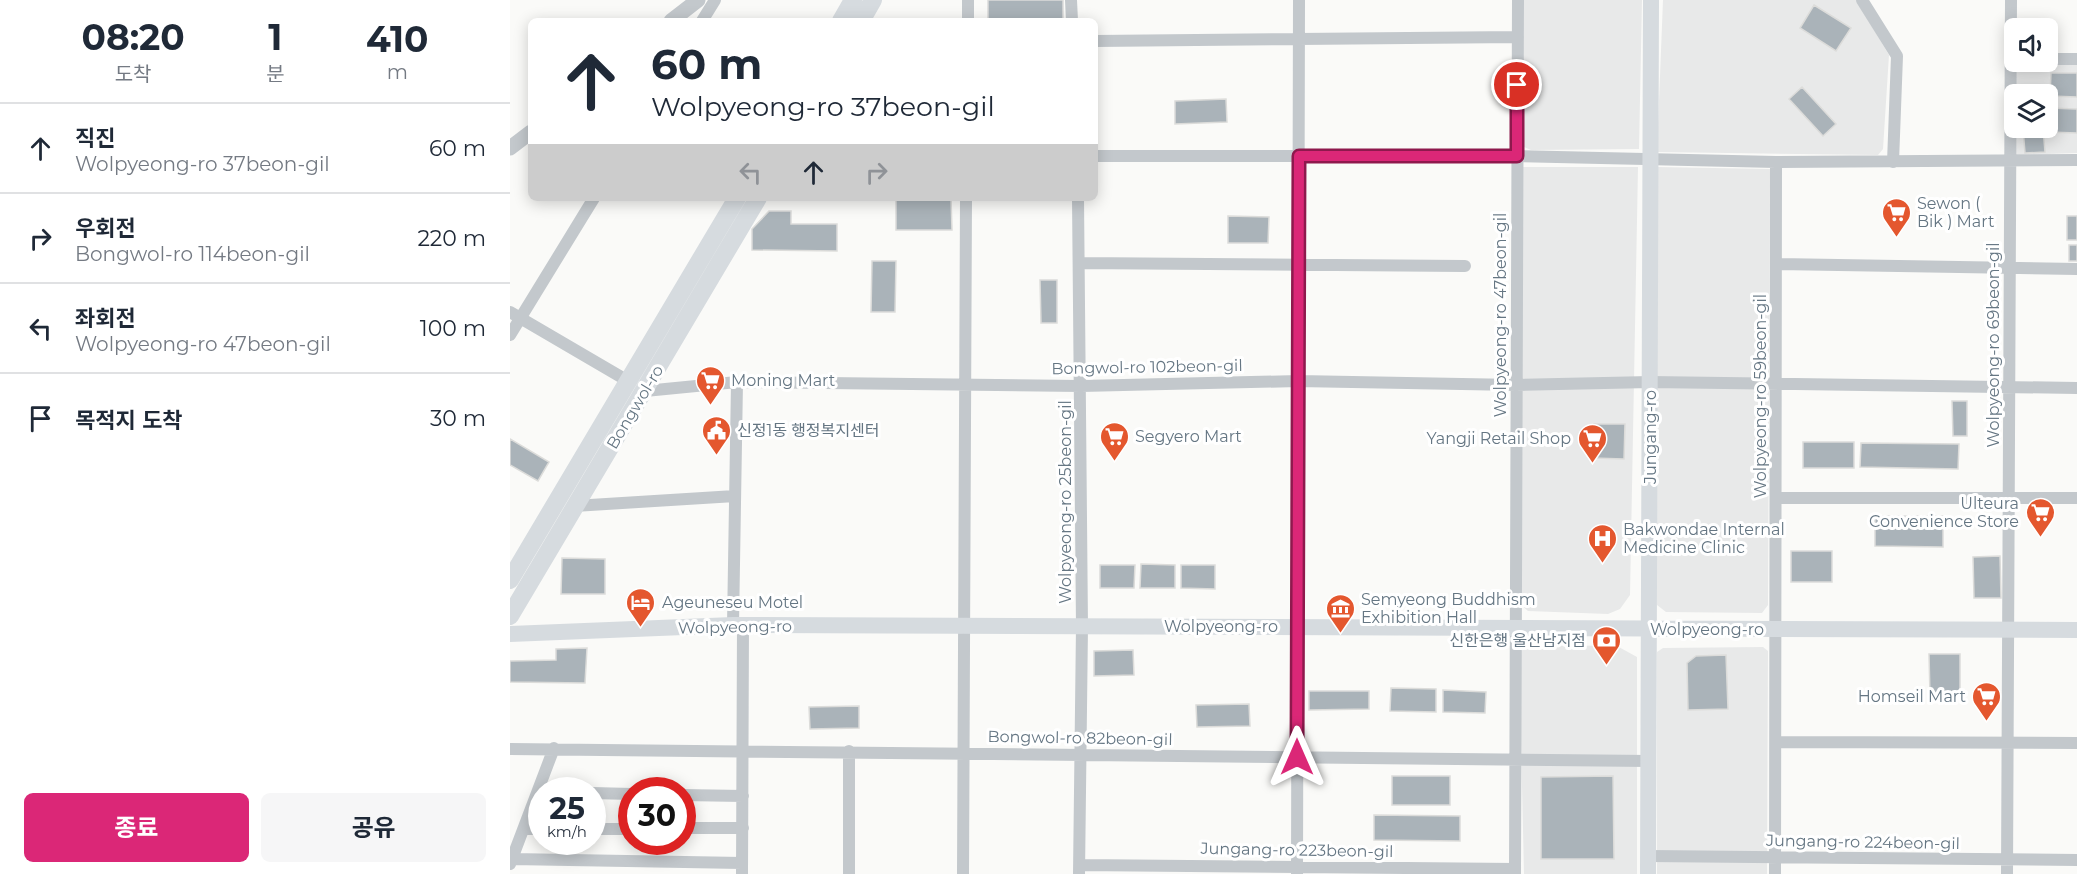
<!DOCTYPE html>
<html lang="ko">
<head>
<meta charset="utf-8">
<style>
  body { margin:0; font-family:Montserrat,"Noto Sans KR",sans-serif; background:#f6f6f7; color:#1f2937; height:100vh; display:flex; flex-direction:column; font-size:22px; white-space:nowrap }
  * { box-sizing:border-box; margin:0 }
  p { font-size:20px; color:#747a83 }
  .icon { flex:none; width:33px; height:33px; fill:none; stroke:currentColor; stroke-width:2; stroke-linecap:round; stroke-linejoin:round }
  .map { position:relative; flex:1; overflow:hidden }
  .sheet { display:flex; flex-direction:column; background:#fff; width:510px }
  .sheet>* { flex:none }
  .top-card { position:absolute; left:18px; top:18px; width:570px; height:183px; border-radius:9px; box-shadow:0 3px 15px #0003; background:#fff; color:#1f2937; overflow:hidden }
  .buttons { position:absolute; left:1494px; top:18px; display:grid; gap:12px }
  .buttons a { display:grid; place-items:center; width:54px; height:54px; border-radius:9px; background:#fff; box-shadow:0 3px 15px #0003; font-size:30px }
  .speed { position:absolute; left:18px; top:777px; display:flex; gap:12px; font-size:30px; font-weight:700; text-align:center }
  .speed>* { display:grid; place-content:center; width:78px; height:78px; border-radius:50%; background:#fff; box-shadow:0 3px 15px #0003; line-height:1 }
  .speed small { font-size:15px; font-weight:400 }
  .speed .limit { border:9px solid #d22; background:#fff; color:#111 }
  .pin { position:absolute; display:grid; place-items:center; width:51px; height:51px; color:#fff; margin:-26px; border:3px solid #fff; border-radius:50%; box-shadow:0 2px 6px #0007 }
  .me { position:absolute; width:66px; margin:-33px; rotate:0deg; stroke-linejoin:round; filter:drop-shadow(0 0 4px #0008) }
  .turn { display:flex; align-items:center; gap:21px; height:126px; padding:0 24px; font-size:27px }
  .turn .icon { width:78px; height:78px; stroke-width:2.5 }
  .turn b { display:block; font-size:42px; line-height:51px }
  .lanes { display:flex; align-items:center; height:57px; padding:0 24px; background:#0003; justify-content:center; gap:30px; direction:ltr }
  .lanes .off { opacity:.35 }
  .eta { display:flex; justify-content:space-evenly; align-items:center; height:102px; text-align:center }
  .eta b { font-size:36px; font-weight:700; line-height:42px }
  .cta { display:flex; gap:12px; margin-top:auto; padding:12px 24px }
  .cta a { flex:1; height:69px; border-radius:9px; background:#db2777; color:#fff; font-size:24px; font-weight:700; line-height:69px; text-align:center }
  .cta a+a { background:#f6f6f7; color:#1f2937 }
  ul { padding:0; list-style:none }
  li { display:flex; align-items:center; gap:18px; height:90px; padding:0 24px; border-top:2px solid #e0e1e3 }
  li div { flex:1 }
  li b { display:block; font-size:22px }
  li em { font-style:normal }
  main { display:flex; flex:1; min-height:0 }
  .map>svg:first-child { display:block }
  .built { fill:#e8e9e9 }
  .building { fill:#aab3b9; stroke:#dcdcda; stroke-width:1.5 }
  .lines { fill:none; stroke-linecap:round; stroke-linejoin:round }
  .minor { stroke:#c3c8cc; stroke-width:12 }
  .tertiary { stroke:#c3c8cc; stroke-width:15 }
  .secondary { stroke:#d6dbdf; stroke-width:16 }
  .primary { stroke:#d6dbdf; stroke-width:18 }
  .route-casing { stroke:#8e194d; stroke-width:15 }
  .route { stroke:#db2777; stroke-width:10 }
  .labels { text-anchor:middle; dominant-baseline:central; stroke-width:6; stroke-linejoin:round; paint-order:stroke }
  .poi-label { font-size:16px; fill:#657683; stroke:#fff; text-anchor:start }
  .street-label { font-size:16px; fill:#657683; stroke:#fff }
</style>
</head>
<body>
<main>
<section class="sheet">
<div class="eta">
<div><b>08:20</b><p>도착</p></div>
<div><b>1</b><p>분</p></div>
<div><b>410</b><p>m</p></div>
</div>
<ul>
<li><svg class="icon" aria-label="ahead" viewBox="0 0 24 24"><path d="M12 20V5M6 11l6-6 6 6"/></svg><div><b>직진</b><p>Wolpyeong-ro 37beon-gil</p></div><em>60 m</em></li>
<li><svg class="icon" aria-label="right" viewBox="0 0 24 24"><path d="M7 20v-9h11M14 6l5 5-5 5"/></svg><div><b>우회전</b><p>Bongwol-ro 114beon-gil</p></div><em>220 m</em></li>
<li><svg class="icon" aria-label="left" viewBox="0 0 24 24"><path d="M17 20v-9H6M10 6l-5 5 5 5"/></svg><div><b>좌회전</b><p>Wolpyeong-ro 47beon-gil</p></div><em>100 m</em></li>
<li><svg class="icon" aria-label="arrive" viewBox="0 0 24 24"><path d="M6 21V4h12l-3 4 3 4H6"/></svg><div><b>목적지 도착</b></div><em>30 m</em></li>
</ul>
<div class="cta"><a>종료</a><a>공유</a></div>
</section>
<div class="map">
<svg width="1567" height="874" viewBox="0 0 1567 874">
  <rect width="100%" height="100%" fill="#fafaf8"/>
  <path class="built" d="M 1014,0 L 1132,0 L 1129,149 L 1021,150 L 1012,146 Z
    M 1153,0 L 1346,0 L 1379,55 L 1373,149 L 1368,155 L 1147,152 Z
    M 1567,63 L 1567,153 L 1505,155 L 1506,128 L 1538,128 L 1538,94 L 1506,94 L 1507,64 Z
    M 1012,167 L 1128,167 L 1120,595 L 1110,609 L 1098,614 L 1018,611 L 1008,602 Z
    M 1147,167 L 1260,169 L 1258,605 L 1252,613 L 1156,612 L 1147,605 Z
    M 1018,645 L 1107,646 L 1127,657 L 1127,874 L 1014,874 L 1009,653 Z
    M 1253,647 L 1258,651 L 1257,874 L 1147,874 L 1147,652 L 1153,648 Z"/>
  <path class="building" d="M 478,0 L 553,0 L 553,21 L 478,21 Z
    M 1304,5 L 1341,28 L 1326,51 L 1290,28 Z
    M 1541,73 L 1567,73 L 1567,97 L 1540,96 Z
    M 1292,87 L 1326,124 L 1313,136 L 1279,99 Z
    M 716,99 L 717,122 L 665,124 L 665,101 Z
    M 1538,108 L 1567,109 L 1567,133 L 1538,132 Z
    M 1513,128 L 1533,128 L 1535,152 L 1515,153 Z
    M 386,198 L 441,198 L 442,230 L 386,230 Z
    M 259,211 L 281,211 L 281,224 L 327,224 L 327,251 L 242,250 L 242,229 Z
    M 718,216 L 759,217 L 758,243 L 718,243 Z
    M 1557,216 L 1567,216 L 1567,240 L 1557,240 Z
    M 1559,245 L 1567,245 L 1567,261 L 1559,261 Z
    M 362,261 L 386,261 L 385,312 L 361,312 Z
    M 530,280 L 547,280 L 547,323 L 531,323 Z
    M 1442,401 L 1457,401 L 1457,436 L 1443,436 Z
    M 1084,424 L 1115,424 L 1114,459 L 1083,458 Z
    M 0,439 L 39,462 L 28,481 L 0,465 Z
    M 1293,442 L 1344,442 L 1344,468 L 1293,468 Z
    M 1351,443 L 1449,444 L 1448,469 L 1350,467 Z
    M 1365,516 L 1433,516 L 1433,547 L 1365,546 Z
    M 1281,551 L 1322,551 L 1322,582 L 1281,582 Z
    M 1490,556 L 1491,598 L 1464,598 L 1463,557 Z
    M 52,558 L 95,559 L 95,594 L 51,594 Z
    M 631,564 L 665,565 L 665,588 L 630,588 Z
    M 590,565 L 625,565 L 624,588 L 590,588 Z
    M 671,565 L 705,565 L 705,589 L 671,588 Z
    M 77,648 L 75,683 L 0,682 L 0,661 L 46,660 L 46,649 Z
    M 623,650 L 624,675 L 584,676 L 584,651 Z
    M 1419,654 L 1450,654 L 1450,695 L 1420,696 Z
    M 1216,655 L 1218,709 L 1178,710 L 1177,663 L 1186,656 Z
    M 881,688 L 926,689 L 926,712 L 880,711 Z
    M 933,690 L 976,692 L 975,713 L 933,712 Z
    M 799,691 L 859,691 L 859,709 L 799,710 Z
    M 739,704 L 740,726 L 687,727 L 686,705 Z
    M 349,706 L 349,728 L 300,729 L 299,707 Z
    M 882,776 L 940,776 L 940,805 L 882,805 Z
    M 1103,776 L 1104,859 L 1031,859 L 1031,777 Z
    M 864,815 L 950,816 L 950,841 L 864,840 Z"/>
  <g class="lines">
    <path class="minor" d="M 561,0 L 562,21
      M 1352,0 L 1387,56 L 1383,162
      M 192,21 L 205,0
      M 458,21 L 458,0
      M 585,41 L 1008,37
      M 1538,59 L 1567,59
      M 585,156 L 1007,156 L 1266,162 L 1567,160
      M 568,198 L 572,626 L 569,874
      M 569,263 L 955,266
      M 1268,264 L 1567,269
      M 0,312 L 118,381
      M 0,335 L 84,198
      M 135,391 L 227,382 L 571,386 L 788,381 L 1006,385 L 1140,382 L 1567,388
      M 1266,498 L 1567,498
      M 64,506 L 225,496
      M 223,625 L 227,382
      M 1266,742 L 1567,743
      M 0,749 L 1139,761
      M 82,793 L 122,794
      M 172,795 L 233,796
      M 172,828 L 233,828
      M 14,829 L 32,829
      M 82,829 L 122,829
      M 1138,856 L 1567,860
      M 2,859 L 232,863
      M 0,864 L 44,748
      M 569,865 L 1005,869
      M 232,874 L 233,625
      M 339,874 L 339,751
      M 453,874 L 456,198
      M 787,874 L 789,0
      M 1005,874 L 1008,0
      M 1265,874 L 1266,162
      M 1497,874 L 1501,0"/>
    <path class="tertiary" d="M 161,21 L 188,0
      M 0,148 L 21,132"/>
    <path class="secondary" d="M 0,634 L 223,625 L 1567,630
      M 1138,874 L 1141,0"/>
    <path class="primary" d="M 331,21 L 343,0
      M 351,21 L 363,0
      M 0,580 L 227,198
      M 0,616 L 248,198"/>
  </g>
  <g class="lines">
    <defs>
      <path id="route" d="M 787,757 L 789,156 L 1007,156 L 1007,85"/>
    </defs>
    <use href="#route" class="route-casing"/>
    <use href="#route" class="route"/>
  </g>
  <defs>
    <symbol id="supermarket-pin" viewBox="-11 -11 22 30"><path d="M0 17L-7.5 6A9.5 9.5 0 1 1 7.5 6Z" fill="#e4572e" stroke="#fff"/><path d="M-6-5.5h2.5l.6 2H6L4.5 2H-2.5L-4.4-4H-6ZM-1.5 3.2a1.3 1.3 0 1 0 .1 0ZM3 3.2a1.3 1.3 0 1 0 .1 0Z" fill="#fff"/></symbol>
    <symbol id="civic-pin" viewBox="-11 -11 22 30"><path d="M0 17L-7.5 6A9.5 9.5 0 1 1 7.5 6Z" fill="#e4572e" stroke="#fff"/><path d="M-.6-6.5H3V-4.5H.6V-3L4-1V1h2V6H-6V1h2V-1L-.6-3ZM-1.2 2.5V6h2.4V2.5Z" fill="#fff"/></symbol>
    <symbol id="hospital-pin" viewBox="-11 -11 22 30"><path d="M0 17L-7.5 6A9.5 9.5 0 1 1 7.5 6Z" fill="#e4572e" stroke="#fff"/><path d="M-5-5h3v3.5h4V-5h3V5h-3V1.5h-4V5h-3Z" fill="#fff"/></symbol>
    <symbol id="hotel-pin" viewBox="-11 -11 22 30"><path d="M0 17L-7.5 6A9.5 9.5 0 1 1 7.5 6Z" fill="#e4572e" stroke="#fff"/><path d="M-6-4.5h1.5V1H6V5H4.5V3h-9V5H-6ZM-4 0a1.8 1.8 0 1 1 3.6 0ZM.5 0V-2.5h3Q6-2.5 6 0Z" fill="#fff"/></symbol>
    <symbol id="museum-pin" viewBox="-11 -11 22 30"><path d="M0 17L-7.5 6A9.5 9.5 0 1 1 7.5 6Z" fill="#e4572e" stroke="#fff"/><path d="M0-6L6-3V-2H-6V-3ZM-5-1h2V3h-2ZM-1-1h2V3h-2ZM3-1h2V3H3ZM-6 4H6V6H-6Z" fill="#fff"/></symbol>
    <symbol id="bank-pin" viewBox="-11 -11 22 30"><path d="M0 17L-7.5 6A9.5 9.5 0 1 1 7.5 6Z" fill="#e4572e" stroke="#fff"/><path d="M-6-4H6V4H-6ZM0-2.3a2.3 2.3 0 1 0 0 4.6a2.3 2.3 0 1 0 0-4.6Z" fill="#fff"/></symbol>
  </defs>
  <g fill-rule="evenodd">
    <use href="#supermarket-pin" x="1370" y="196" width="33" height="45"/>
    <use href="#supermarket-pin" x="184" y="364" width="33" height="45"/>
    <use href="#civic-pin" x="190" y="414" width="33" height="45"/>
    <use href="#supermarket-pin" x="588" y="420" width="33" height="45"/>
    <use href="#supermarket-pin" x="1066" y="422" width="33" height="45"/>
    <use href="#supermarket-pin" x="1514" y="496" width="33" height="45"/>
    <use href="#hospital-pin" x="1076" y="522" width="33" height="45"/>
    <use href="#hotel-pin" x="114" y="586" width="33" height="45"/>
    <use href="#museum-pin" x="814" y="592" width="33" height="45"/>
    <use href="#bank-pin" x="1080" y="624" width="33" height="45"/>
    <use href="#supermarket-pin" x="1460" y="680" width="33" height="45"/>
  </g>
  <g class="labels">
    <g class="poi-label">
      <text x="1407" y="203">Sewon (<tspan x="1407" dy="18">Bik ) Mart</tspan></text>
      <text x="221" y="380">Moning Mart</text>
      <text x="227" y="430">신정1동 행정복지센터</text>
      <text x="625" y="436">Segyero Mart</text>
      <text x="1061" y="438" text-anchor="end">Yangji Retail Shop</text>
      <text x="1509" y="503" text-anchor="end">Ulteura<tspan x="1509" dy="18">Convenience Store</tspan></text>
      <text x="1113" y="529">Bakwondae Internal<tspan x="1113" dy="18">Medicine Clinic</tspan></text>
      <text x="851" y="599">Semyeong Buddhism<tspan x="851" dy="18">Exhibition Hall</tspan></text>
      <text x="152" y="602">Ageuneseu Motel</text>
      <text x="1076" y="640" text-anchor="end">신한은행 울산남지점</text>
      <text x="1456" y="696" text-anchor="end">Homseil Mart</text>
    </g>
    <g class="street-label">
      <text transform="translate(990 315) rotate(-90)">Wolpyeong-ro 47beon-gil</text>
      <text transform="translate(1483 345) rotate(-90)">Wolpyeong-ro 69beon-gil</text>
      <text transform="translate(637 367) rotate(-1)">Bongwol-ro 102beon-gil</text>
      <text transform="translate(1250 396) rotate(-90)">Wolpyeong-ro 59beon-gil</text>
      <text transform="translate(125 407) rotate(-59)">Bongwol-ro</text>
      <text transform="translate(1140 437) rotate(-90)">Jungang-ro</text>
      <text transform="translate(555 502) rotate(-90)">Wolpyeong-ro 25beon-gil</text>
      <text x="711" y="626">Wolpyeong-ro</text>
      <text transform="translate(225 627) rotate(-1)">Wolpyeong-ro</text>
      <text x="1197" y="629">Wolpyeong-ro</text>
      <text transform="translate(570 738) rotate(1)">Bongwol-ro 82beon-gil</text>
      <text transform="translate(1353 842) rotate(1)">Jungang-ro 224beon-gil</text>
      <text transform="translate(787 850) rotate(1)">Jungang-ro 223beon-gil</text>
    </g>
  </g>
</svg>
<div class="buttons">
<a><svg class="icon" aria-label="sound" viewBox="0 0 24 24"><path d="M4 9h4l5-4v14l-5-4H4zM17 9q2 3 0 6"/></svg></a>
<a><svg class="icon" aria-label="layers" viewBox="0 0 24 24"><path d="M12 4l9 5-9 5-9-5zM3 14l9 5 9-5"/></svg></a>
</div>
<div class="speed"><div>25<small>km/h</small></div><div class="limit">30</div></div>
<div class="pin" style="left:1007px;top:85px;background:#d93025"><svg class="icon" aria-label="arrive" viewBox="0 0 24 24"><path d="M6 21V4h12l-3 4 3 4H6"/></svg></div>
<svg class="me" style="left:787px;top:757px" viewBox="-20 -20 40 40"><path d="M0-17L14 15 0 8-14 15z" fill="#db2777" stroke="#fff" stroke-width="4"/></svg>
<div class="top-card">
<div class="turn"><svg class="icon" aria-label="ahead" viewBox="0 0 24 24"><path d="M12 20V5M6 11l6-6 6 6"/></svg><div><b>60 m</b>Wolpyeong-ro 37beon-gil</div></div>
<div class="lanes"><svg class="icon off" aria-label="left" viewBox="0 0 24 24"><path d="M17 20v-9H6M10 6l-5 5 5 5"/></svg><svg class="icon" aria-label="ahead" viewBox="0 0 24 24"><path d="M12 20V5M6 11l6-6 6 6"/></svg><svg class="icon off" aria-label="right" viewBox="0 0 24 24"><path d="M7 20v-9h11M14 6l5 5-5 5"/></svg></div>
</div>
</div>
</main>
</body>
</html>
